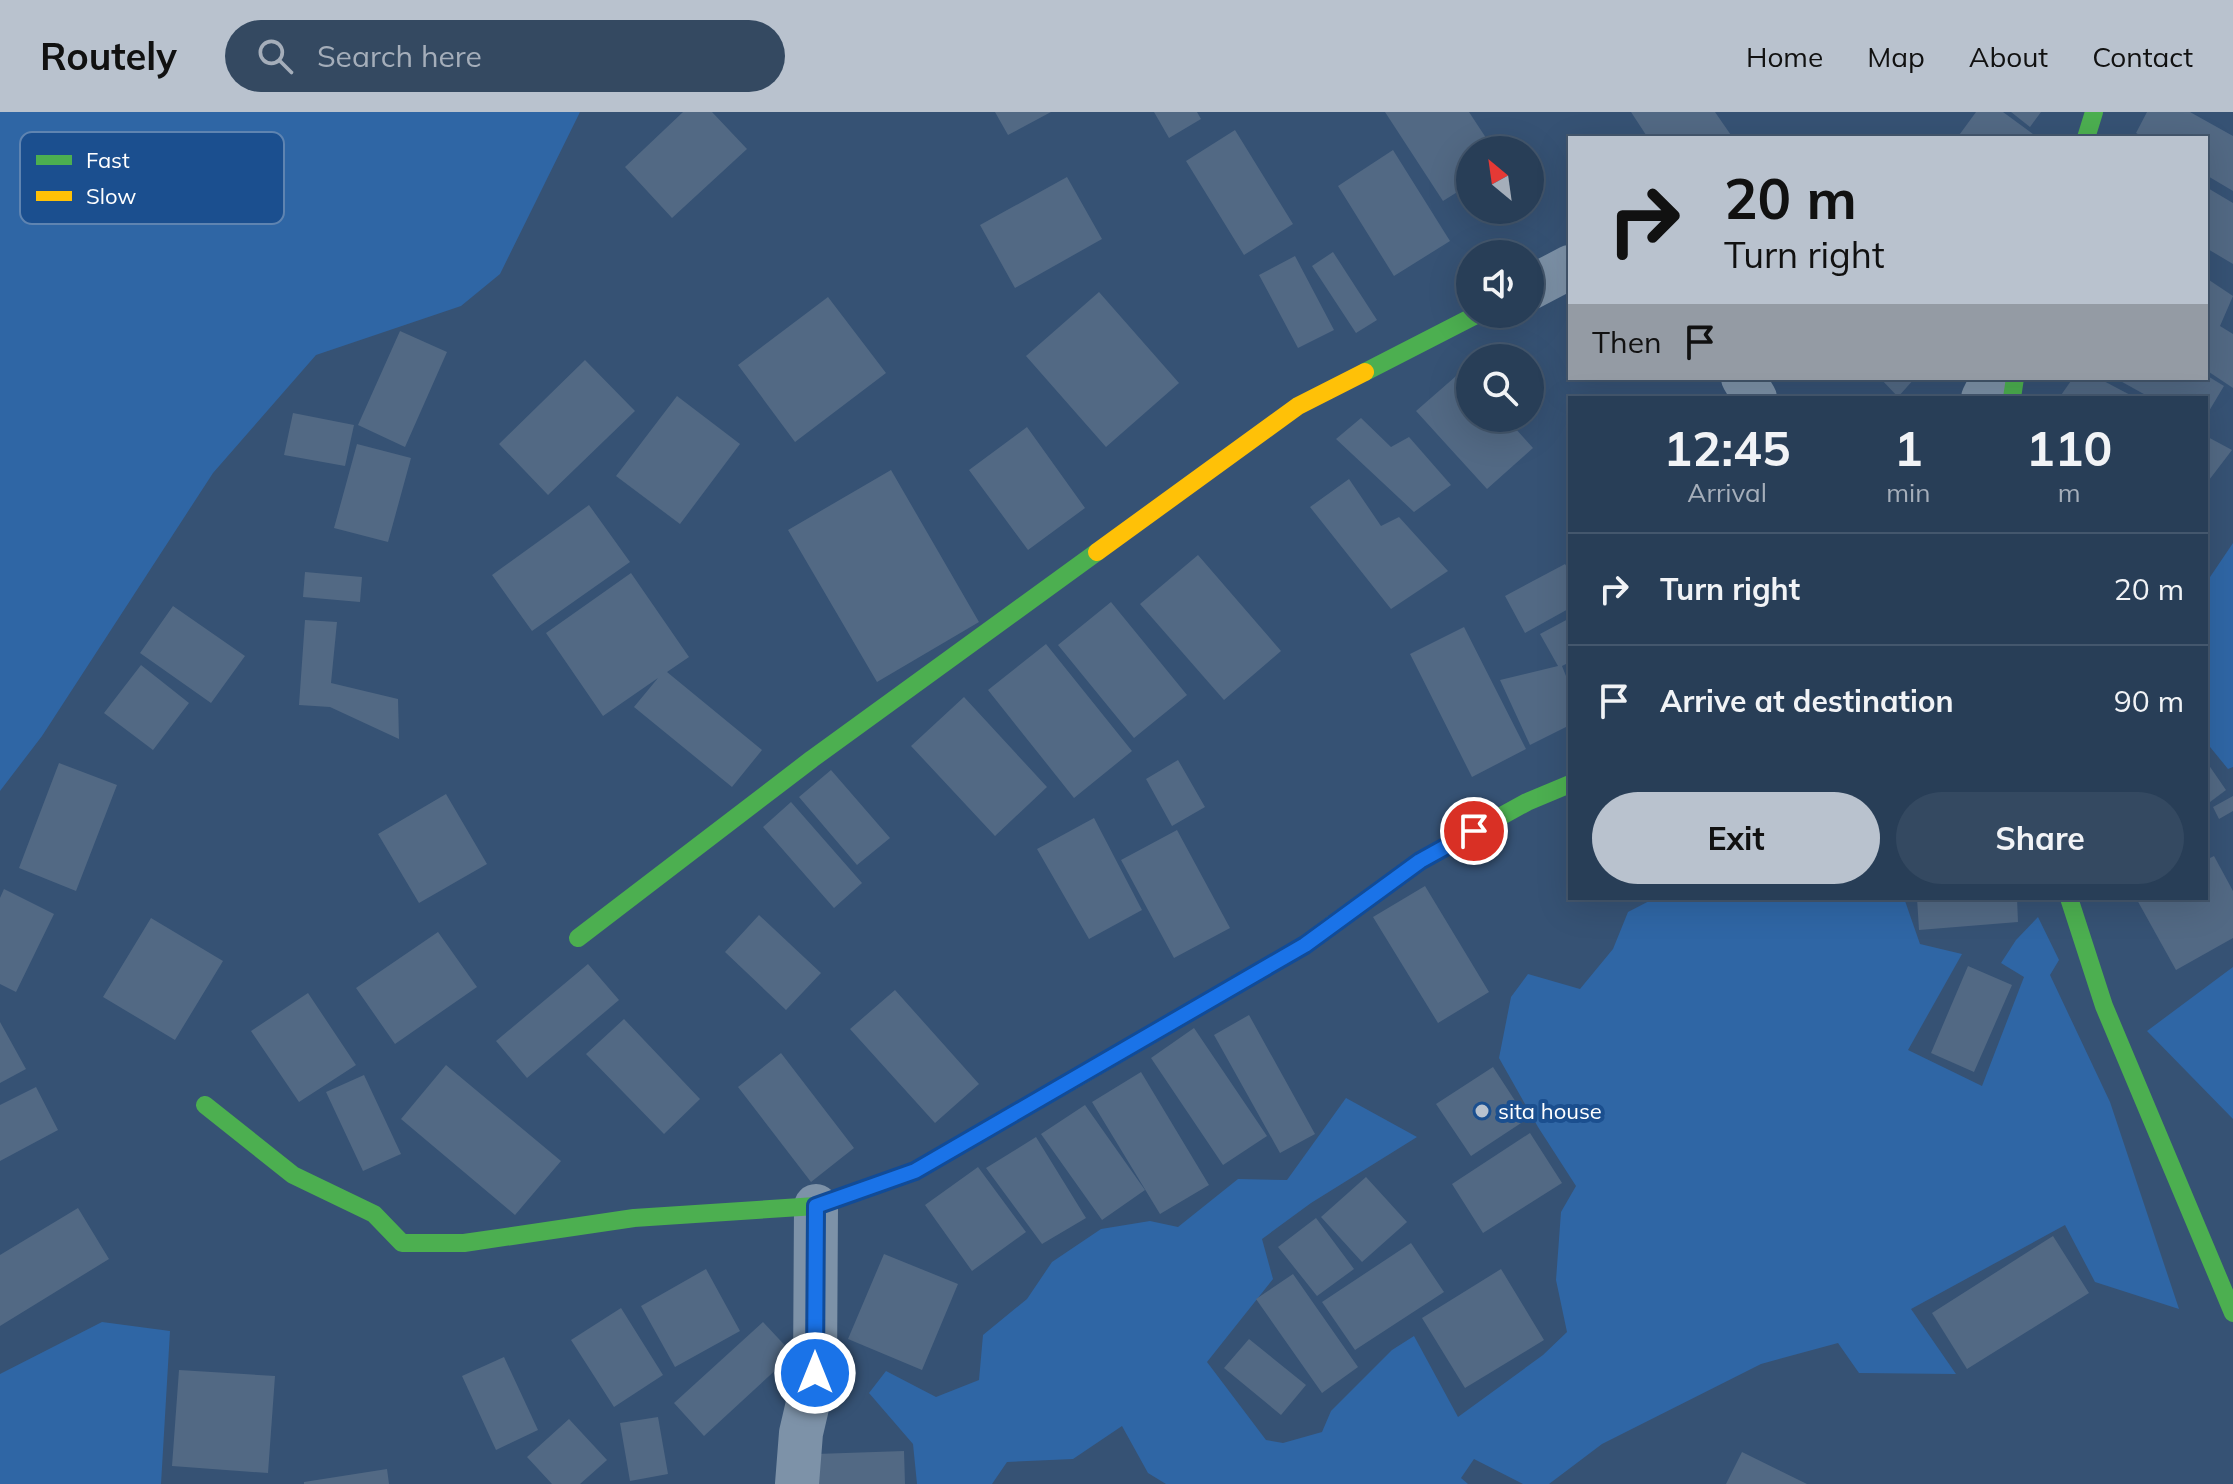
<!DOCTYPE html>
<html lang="en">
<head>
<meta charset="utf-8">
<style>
  body { margin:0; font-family:Mulish,sans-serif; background:#344961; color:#f1f3f6; height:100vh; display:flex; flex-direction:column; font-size:30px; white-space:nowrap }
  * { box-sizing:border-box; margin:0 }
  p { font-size:26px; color:#a5aeba }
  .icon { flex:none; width:44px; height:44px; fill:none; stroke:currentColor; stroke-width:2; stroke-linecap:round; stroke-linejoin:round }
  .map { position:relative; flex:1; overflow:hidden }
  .side { position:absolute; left:1568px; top:284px; width:640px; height:504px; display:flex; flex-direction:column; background:#283e57; border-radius:0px; box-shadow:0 8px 32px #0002,0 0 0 2px #44576d }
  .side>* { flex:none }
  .hud { position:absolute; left:1568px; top:24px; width:640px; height:244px; border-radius:0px; box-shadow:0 8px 32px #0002,0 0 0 2px #44576d; background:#b9c2ce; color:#111; overflow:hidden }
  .needle { width:52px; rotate:331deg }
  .tools { position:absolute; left:1456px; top:24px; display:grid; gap:16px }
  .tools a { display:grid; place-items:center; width:88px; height:88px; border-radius:50%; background:#283e57; box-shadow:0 8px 32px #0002,0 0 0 2px #44576d; font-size:40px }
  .pin { position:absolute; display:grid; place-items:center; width:68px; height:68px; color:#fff; margin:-34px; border:4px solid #fff; border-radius:50%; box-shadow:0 2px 8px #0007 }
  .me { position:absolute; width:88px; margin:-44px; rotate:0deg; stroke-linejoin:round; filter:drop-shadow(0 0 6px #0008) }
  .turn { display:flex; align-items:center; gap:28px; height:168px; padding:0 24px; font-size:36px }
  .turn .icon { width:104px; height:104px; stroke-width:2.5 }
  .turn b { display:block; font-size:56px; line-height:68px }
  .then { display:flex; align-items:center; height:76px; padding:0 24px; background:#0003; gap:16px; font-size:30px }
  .eta { display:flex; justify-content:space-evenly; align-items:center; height:136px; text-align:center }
  .eta b { font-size:48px; font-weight:700; line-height:56px }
  .action { display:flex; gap:16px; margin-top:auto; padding:16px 24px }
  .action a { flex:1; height:92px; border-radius:48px; background:#b9c2ce; color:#111; font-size:32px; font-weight:700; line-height:92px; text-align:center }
  .action a+a { background:#344961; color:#f1f3f6 }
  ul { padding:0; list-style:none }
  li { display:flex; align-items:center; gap:24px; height:112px; padding:0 24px; border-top:2px solid #44576d }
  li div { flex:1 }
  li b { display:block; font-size:30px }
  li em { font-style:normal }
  header { display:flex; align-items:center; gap:48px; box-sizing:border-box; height:112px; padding:0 40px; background:#b9c2ce; color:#111 }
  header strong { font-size:38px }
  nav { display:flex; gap:44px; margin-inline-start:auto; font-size:28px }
  .search { width:560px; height:72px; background:#344961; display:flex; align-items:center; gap:20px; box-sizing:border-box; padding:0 28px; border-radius:44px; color:#a5aeba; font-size:30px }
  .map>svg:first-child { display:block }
  .green { fill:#2f66a5 }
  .building { fill:#526984 }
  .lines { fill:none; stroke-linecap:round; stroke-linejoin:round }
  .street { stroke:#7d92a8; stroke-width:44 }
  .fast { stroke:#4caf50; stroke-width:18 }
  .slow { stroke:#ffc107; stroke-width:18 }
  .route-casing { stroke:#114b97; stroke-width:20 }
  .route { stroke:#1a73e8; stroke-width:14 }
  .poi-dot { fill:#b9c2ce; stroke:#1b4f8f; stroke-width:3 }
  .labels { text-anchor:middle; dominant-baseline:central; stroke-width:8; stroke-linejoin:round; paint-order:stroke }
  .poi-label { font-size:22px; fill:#fff; stroke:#1b4f8f; text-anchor:start }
  .key { fill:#1b4f8f; stroke:#5f84b1; stroke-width:2 }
  .key-label { font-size:22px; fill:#fff }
</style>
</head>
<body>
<header>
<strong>Routely</strong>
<div class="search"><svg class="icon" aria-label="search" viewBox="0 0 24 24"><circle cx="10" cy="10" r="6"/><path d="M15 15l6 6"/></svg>Search here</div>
<nav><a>Home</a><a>Map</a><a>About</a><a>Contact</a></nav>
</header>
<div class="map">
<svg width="2233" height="1372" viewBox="0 0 2233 1372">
  <rect width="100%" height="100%" fill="#365274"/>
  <path class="green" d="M 0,0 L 580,0 L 500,162 L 461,194 L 316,243 L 213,361 L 42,624 L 0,679 Z
    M 2233,431 L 2233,655 L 2228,657 L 2206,630 L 2206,471 Z
    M 1655,786 L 1904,786 L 1920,832 L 1962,842 L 1908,938 L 1982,974 L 2024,865 L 2001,851 L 2016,828 L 2038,805 L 2059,848 L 2050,863 L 2110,990 L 2179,1197 L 2095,1170 L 2065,1113 L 1911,1197 L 1956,1262 L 1859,1261 L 1838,1231 L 1761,1252 L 1602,1332 L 1549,1372 L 1523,1372 L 1474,1347 L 1461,1366 L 1468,1372 L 1166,1372 L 1148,1361 L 1122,1314 L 1073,1347 L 1007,1350 L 992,1372 L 917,1372 L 913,1332 L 869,1281 L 886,1259 L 936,1285 L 979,1268 L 983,1223 L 1027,1187 L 1052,1150 L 1101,1117 L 1150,1109 L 1178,1115 L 1238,1067 L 1287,1068 L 1346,986 L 1417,1025 L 1311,1091 L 1262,1127 L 1273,1167 L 1207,1250 L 1266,1328 L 1283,1331 L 1322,1320 L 1331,1299 L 1392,1238 L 1414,1224 L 1458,1305 L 1543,1243 L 1567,1220 L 1556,1168 L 1561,1100 L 1576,1074 L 1538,1015 L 1499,946 L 1511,885 L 1528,862 L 1580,877 L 1613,837 L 1628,800 Z
    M 2233,855 L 2233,1007 L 2147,919 Z
    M 102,1210 L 170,1219 L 161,1372 L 0,1372 L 0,1262 Z"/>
  <path class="building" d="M 683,0 L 712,0 L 747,37 L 672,106 L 625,55 Z
    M 995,0 L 1051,0 L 1008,23 Z
    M 1154,0 L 1197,0 L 1201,7 L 1169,26 Z
    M 1385,0 L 1469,0 L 1494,38 L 1470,38 L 1470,72 L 1443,89 Z
    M 1631,0 L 1715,0 L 1733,26 L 1648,26 Z
    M 1976,0 L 2003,0 L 2033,22 L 2030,26 L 1957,26 Z
    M 2011,0 L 2041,0 L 2030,15 Z
    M 2147,0 L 2190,0 L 2233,24 L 2233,79 L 2206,63 L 2206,26 L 2145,26 L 2136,21 Z
    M 1235,18 L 1293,112 L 1244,143 L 1186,49 Z
    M 1393,38 L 1450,129 L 1394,164 L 1338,74 Z
    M 1067,65 L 1102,127 L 1015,176 L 980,113 Z
    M 2206,75 L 2233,91 L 2233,152 L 2206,136 Z
    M 1333,140 L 1377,208 L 1356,221 L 1312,154 Z
    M 1295,144 L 1334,218 L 1298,236 L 1259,163 Z
    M 2206,166 L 2233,184 L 2220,214 L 2233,222 L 2233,276 L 2206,258 Z
    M 1099,180 L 1179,271 L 1106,335 L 1026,244 Z
    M 828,185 L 886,261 L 795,330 L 738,253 Z
    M 400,219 L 447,240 L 405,335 L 358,313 Z
    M 585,248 L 635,299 L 548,383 L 499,332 Z
    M 1463,258 L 1470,266 L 1470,306 L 1506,306 L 1533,336 L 1487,377 L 1416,299 Z
    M 2206,263 L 2224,274 L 2206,304 L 2206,286 L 2151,286 L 2115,266 L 2206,266 Z
    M 1880,266 L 1915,266 L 1898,285 Z
    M 2073,266 L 2098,266 L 2136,286 L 2059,286 Z
    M 677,284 L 740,332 L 680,412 L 616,364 Z
    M 293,301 L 354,313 L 345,354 L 284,343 Z
    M 1361,306 L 1391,335 L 1409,325 L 1451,373 L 1414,400 L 1336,327 Z
    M 1027,315 L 1085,396 L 1028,438 L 969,358 Z
    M 2206,324 L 2232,338 L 2206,372 Z
    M 357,332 L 411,346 L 388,430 L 334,416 Z
    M 891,358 L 979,510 L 877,570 L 788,418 Z
    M 1349,367 L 1381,414 L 1399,405 L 1448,459 L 1391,497 L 1310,395 Z
    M 589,393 L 630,450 L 532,519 L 492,463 Z
    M 1198,443 L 1281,539 L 1224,588 L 1140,492 Z
    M 1565,452 L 1570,460 L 1570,496 L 1525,521 L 1505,484 Z
    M 305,460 L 362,465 L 360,490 L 303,485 Z
    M 631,461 L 689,545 L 667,560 L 762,638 L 732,675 L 634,595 L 658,566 L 603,604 L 546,521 Z
    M 1111,490 L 1187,583 L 1134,626 L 1058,533 Z
    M 173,494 L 245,544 L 211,591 L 140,541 Z
    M 1570,506 L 1570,550 L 1562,554 L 1570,574 L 1570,613 L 1530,633 L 1500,568 L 1558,554 L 1540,522 Z
    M 305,508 L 337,510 L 331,571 L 398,587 L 399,627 L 330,595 L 299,593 Z
    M 1464,515 L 1526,637 L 1472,665 L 1410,542 Z
    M 1046,532 L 1132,639 L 1074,686 L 988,578 Z
    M 141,553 L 189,591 L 153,638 L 104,601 Z
    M 964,585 L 1047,675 L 995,724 L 911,634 Z
    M 1178,648 L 1205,695 L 1172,714 L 1146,667 Z
    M 2206,649 L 2226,678 L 2206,693 Z
    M 59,651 L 117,673 L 76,779 L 19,756 Z
    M 831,658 L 890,726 L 857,753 L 799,685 Z
    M 446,682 L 487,752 L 419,791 L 378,722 Z
    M 2233,684 L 2233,699 L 2219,707 L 2213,695 Z
    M 791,690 L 862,771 L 834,796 L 763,715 Z
    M 1094,706 L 1142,798 L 1089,827 L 1037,737 Z
    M 1177,718 L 1230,816 L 1174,846 L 1121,748 Z
    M 2214,744 L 2233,779 L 2233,826 L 2176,858 L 2136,786 L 2206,786 L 2206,748 Z
    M 1425,774 L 1489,880 L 1438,911 L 1373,805 Z
    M 4,777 L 54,802 L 16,880 L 0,872 L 0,786 Z
    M 1917,786 L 2017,786 L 2018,810 L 1919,818 Z
    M 759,803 L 821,861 L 786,898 L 725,840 Z
    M 151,806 L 223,849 L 175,928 L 103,885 Z
    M 438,820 L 477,875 L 395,932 L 356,876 Z
    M 588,852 L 619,888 L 527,966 L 496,929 Z
    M 1968,854 L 2012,873 L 1974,960 L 1931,941 Z
    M 895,878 L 979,972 L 935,1011 L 850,917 Z
    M 308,881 L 356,953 L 299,990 L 251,919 Z
    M 1249,903 L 1315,1022 L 1280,1041 L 1214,923 Z
    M 624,907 L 700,987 L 664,1022 L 586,942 Z
    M 0,910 L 26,957 L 0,971 Z
    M 1194,916 L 1267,1024 L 1223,1053 L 1151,946 Z
    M 781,941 L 854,1036 L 811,1070 L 738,975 Z
    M 446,953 L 561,1049 L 515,1103 L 401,1007 Z
    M 1493,955 L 1527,1007 L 1471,1044 L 1436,992 Z
    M 1141,960 L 1209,1073 L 1160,1102 L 1092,990 Z
    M 364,963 L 401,1042 L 363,1059 L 326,980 Z
    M 36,975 L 58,1018 L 0,1049 L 0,993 Z
    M 1085,993 L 1145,1078 L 1102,1108 L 1041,1022 Z
    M 1530,1021 L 1562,1071 L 1483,1121 L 1452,1072 Z
    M 1036,1025 L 1086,1106 L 1042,1132 L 986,1056 Z
    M 978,1055 L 1026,1120 L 972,1159 L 925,1093 Z
    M 1366,1065 L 1407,1110 L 1362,1150 L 1321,1105 Z
    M 78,1096 L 109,1147 L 0,1214 L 0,1143 Z
    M 1316,1106 L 1354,1157 L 1317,1184 L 1278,1135 Z
    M 2053,1124 L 2089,1181 L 1967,1257 L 1932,1201 Z
    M 1411,1131 L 1444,1180 L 1355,1238 L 1322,1190 Z
    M 884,1142 L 958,1172 L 922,1258 L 848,1227 Z
    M 706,1157 L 740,1219 L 675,1255 L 641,1194 Z
    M 1501,1157 L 1544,1228 L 1465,1276 L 1422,1206 Z
    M 1293,1162 L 1358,1255 L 1322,1281 L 1256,1187 Z
    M 621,1196 L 663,1263 L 614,1295 L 571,1228 Z
    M 763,1210 L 793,1242 L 704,1324 L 674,1291 Z
    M 1249,1227 L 1306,1273 L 1281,1303 L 1224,1256 Z
    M 504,1245 L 538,1318 L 496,1338 L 462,1264 Z
    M 179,1258 L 275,1264 L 268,1361 L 172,1354 Z
    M 658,1305 L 668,1362 L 630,1369 L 620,1311 Z
    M 569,1307 L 607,1348 L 580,1372 L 552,1372 L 527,1345 Z
    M 904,1339 L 905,1372 L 817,1372 L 816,1342 Z
    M 1742,1340 L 1807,1372 L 1726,1372 Z
    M 387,1357 L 389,1372 L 304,1372 L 304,1370 Z"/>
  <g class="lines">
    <path class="street" d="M 1530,176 L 1570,155
      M 1743,266 L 1755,286
      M 1983,286 L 1993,266
      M 797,1372 L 801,1321 L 815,1261 L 816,1094"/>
    <path class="fast" d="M 2086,26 L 2094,0
      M 1365,260 L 1478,202
      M 2012,286 L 2015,266
      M 2069,786 L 2104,894 L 2233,1201
      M 1333,812 L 1420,749 L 1527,690 L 1570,672
      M 578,826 L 812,647 L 1097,440
      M 205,993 L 293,1063 L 374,1102 L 402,1131 L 464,1131 L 634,1106 L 816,1094 L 915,1059 L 1073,968"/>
    <path class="slow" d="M 1097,440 L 1298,294 L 1365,260
      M 1073,968 L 1305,833 L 1333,812"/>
  </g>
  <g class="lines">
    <defs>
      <path id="route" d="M 815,1261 L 816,1094 L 915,1059 L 1305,833 L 1420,749 L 1474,719"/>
    </defs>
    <use href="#route" class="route-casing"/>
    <use href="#route" class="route"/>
  </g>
  <circle class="poi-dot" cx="1482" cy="999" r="8"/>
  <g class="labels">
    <g class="poi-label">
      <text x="1498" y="999">sita house</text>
    </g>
  </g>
  <rect x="20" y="20" width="264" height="92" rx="12" class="key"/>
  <rect x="36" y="43" width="36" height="10" fill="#4caf50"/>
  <rect x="36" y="79" width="36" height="10" fill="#ffc107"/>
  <g class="key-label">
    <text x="86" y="56">Fast</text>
    <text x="86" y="92">Slow</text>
  </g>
</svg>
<div class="tools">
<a><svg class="needle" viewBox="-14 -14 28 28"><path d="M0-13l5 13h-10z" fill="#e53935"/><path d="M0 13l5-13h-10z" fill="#a5aeba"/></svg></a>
<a><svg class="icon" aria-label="sound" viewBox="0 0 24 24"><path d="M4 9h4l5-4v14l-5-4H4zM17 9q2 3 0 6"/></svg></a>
<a><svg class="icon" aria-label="search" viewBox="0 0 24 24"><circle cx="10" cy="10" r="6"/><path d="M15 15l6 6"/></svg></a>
</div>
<div class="pin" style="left:1474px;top:719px;background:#d93025"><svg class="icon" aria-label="arrive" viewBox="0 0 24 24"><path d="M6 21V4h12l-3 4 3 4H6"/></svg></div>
<svg class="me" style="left:815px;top:1261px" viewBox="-20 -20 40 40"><circle r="17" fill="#1a73e8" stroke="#fff" stroke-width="3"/><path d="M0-11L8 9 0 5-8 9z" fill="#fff"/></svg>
<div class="hud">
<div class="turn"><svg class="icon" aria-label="right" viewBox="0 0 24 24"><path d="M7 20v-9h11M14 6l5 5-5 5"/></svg><div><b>20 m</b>Turn right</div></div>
<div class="then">Then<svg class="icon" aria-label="arrive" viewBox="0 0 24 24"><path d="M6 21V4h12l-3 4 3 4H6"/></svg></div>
</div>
<section class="side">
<div class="eta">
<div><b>12:45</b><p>Arrival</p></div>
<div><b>1</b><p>min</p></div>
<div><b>110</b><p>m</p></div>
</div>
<ul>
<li><svg class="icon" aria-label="right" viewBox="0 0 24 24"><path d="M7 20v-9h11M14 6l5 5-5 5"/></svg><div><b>Turn right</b></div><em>20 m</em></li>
<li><svg class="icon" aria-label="arrive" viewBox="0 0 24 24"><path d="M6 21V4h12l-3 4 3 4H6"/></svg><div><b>Arrive at destination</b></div><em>90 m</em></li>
</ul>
<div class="action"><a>Exit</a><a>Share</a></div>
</section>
</div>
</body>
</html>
